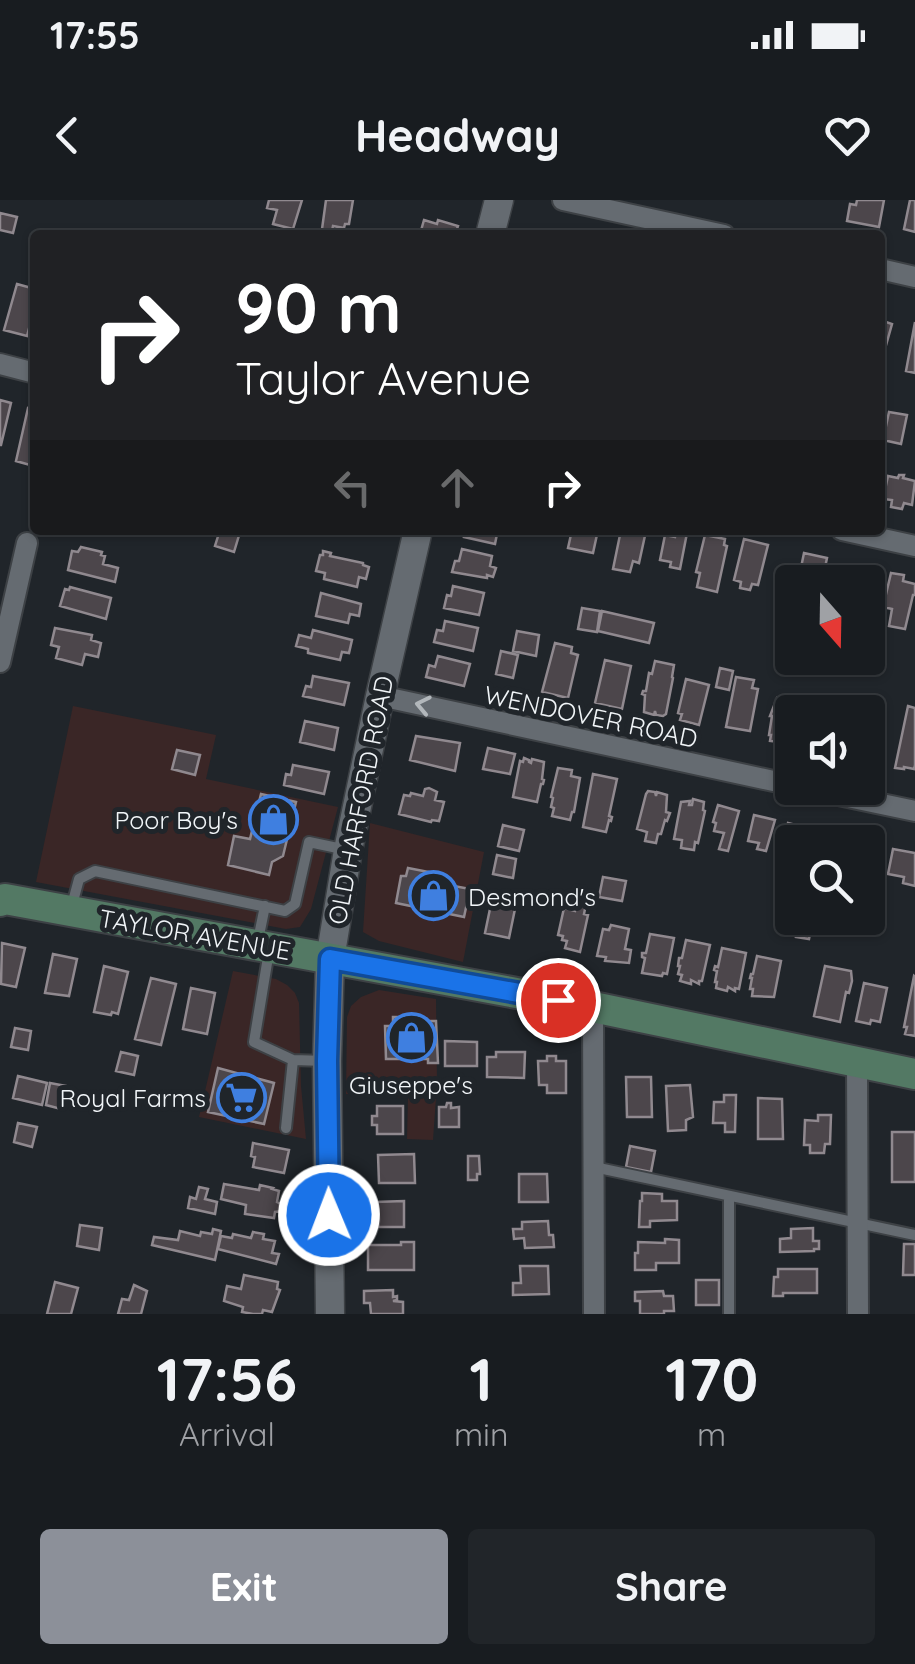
<!DOCTYPE html>
<html lang="en">
<head>
<meta charset="utf-8">
<style>
  body { margin:0; font-family:Quicksand,sans-serif; background:#212529; color:#f1f3f6; height:100vh; display:flex; flex-direction:column; font-size:38px; white-space:nowrap }
  * { box-sizing:border-box; margin:0 }
  p { font-size:32px; color:#9fa1a5 }
  .icon { flex:none; width:55px; height:55px; fill:none; stroke:currentColor; stroke-width:2; stroke-linecap:round; stroke-linejoin:round }
  .map { position:relative; height:1114px; overflow:hidden }
  .drawer { display:flex; flex-direction:column; background:#181c20; flex:1 }
  .drawer>* { flex:none }
  .guide { position:absolute; left:30px; top:30px; width:855px; height:305px; border-radius:10px; box-shadow:0 2px 8px #0004,0 0 0 2px #363a3e; background:#202124; color:#fff; overflow:hidden }
  .needle { width:65px; rotate:160deg }
  .buttons { position:absolute; left:775px; top:365px; display:grid; gap:20px }
  .buttons a { display:grid; place-items:center; width:110px; height:110px; border-radius:10px; background:#181c20; box-shadow:0 2px 8px #0004,0 0 0 2px #363a3e; font-size:50px }
  .pin { position:absolute; display:grid; place-items:center; width:85px; height:85px; color:#fff; margin:-42px; border:5px solid #fff; border-radius:50%; box-shadow:0 2px 10px #0007 }
  .me { position:absolute; width:110px; margin:-55px; rotate:359deg; stroke-linejoin:round; filter:drop-shadow(0 0 8px #0008) }
  .turn { display:flex; align-items:center; gap:35px; height:210px; padding:0 40px; font-size:45px }
  .turn .icon { width:130px; height:130px; stroke-width:2.5 }
  .turn b { display:block; font-size:70px; line-height:85px }
  .lanes { display:flex; align-items:center; height:95px; padding:0 40px; background:#0003; justify-content:center; gap:50px; direction:ltr }
  .lanes .off { opacity:.35 }
  .eta { display:flex; justify-content:space-evenly; align-items:center; height:170px; text-align:center }
  .eta b { font-size:60px; font-weight:700; line-height:70px }
  .cta { display:flex; gap:20px; margin-top:auto; padding:20px 40px }
  .cta a { flex:1; height:115px; border-radius:10px; background:#8c9099; color:#fff; font-size:40px; font-weight:700; line-height:115px; text-align:center }
  .cta a+a { background:#212529; color:#f1f3f6 }
  .status { display:flex; justify-content:space-between; align-items:center; height:70px; padding:0 50px; background:#181c20; direction:ltr }
  .status svg { height:28px; fill:currentColor }
  header { display:flex; justify-content:space-between; align-items:center; height:130px; padding:0 40px; background:#181c20; font-size:45px; font-weight:700 }
  .map>svg:first-child { display:block }
  .commercial { fill:#3a2626 }
  .building { fill:#4c464b; stroke:#90898f; stroke-width:2.5 }
  .lines { fill:none; stroke-linecap:round; stroke-linejoin:round }
  .service-casing { stroke:#3d4145; stroke-width:14 }
  .minor-casing { stroke:#3d4145; stroke-width:24 }
  .tertiary-casing { stroke:#3d4145; stroke-width:31 }
  .secondary-casing { stroke:#3d4145; stroke-width:34 }
  .service { stroke:#656b71; stroke-width:10 }
  .minor { stroke:#656b71; stroke-width:20 }
  .tertiary { stroke:#656b71; stroke-width:28 }
  .secondary { stroke:#537964; stroke-width:30 }
  .oneway { stroke:#b2b7bb }
  .route-casing { stroke:#114b97; stroke-width:25 }
  .route { stroke:#1a73e8; stroke-width:18 }
  .labels { text-anchor:middle; dominant-baseline:central; stroke-width:10; stroke-linejoin:round; paint-order:stroke }
  .street-label { font-size:25px; fill:#f1f5f8; stroke:#20252a }
  .poi-label { font-size:25px; fill:#f1f5f8; stroke:#20252a; text-anchor:end }
</style>
</head>
<body>
<div class="status"><b>17:55</b><svg viewBox="0 0 49 12"><path d="M0 12V9h3v3zM5 12V6h3v6zM10 12V3h3v9zM15 12V0h3v12zM26 1h20v11H26zM47 4h2v5h-2z"/></svg></div>
<header><svg class="icon" aria-label="back" viewBox="0 0 24 24"><path d="M15 5l-7 7 7 7"/></svg>Headway<svg class="icon" aria-label="heart" viewBox="0 0 24 24"><path d="M12 20l-8-8c-3-5 5-10 8-4 3-6 11-1 8 4z"/></svg></header>
<div class="map">
<svg width="915" height="1114" viewBox="0 0 915 1114">
  <rect width="100%" height="100%" fill="#20252a"/>
  <path class="commercial" d="M 73,506 L 216,535 L 206,579 L 338,607 L 311,709 L 300,727 L 286,729 L 36,682 Z
    M 370,623 L 484,652 L 463,762 L 379,741 L 363,732 Z
    M 233,771 L 276,779 L 287,785 L 295,793 L 299,803 L 301,886 L 306,939 L 199,917 Z
    M 379,790 L 436,799 L 437,883 L 433,940 L 407,939 L 408,898 L 346,894 L 347,817 L 351,806 L 361,797 Z"/>
  <path class="building" d="M 269,0 L 302,0 L 293,29 L 273,24 L 277,10 L 267,8 Z
    M 326,0 L 353,0 L 349,24 L 345,24 L 344,28 L 333,26 L 332,31 L 322,29 Z
    M 857,0 L 884,0 L 879,27 L 847,21 L 850,4 L 856,5 Z
    M 910,0 L 915,0 L 915,32 L 904,29 Z
    M 0,13 L 17,17 L 13,33 L 0,30 Z
    M 424,20 L 437,24 L 438,20 L 458,26 L 455,35 L 411,35 L 412,31 L 420,34 Z
    M 17,84 L 35,89 L 35,105 L 27,136 L 4,130 Z
    M 880,116 L 884,117 L 883,121 L 892,124 L 883,156 L 880,155 Z
    M 915,122 L 915,173 L 906,171 Z
    M 0,200 L 11,203 L 1,245 L 0,245 Z
    M 28,208 L 35,210 L 35,255 L 33,254 L 30,265 L 16,261 Z
    M 889,212 L 907,215 L 901,244 L 883,240 Z
    M 899,275 L 904,275 L 903,278 L 915,281 L 912,305 L 904,303 L 902,309 L 891,307 L 892,300 L 883,299 L 888,276 L 898,278 Z
    M 220,330 L 240,332 L 234,352 L 215,346 Z
    M 466,330 L 503,330 L 502,335 L 497,334 L 495,344 L 464,337 Z
    M 572,330 L 598,330 L 593,353 L 568,348 Z
    M 621,330 L 646,331 L 639,363 L 633,361 L 630,372 L 613,369 Z
    M 676,331 L 687,333 L 680,369 L 670,367 L 671,362 L 660,360 L 665,335 L 675,337 Z
    M 705,335 L 725,339 L 724,345 L 727,346 L 717,392 L 697,387 L 700,373 L 696,372 Z
    M 744,339 L 768,345 L 758,385 L 752,384 L 750,390 L 740,388 L 741,382 L 734,380 Z
    M 81,347 L 102,352 L 101,355 L 105,356 L 103,364 L 118,368 L 115,382 L 68,370 L 72,351 L 78,352 Z
    M 462,349 L 492,356 L 490,366 L 496,368 L 493,377 L 487,375 L 487,378 L 452,372 L 455,361 L 459,361 Z
    M 323,351 L 331,353 L 330,356 L 363,363 L 363,365 L 369,367 L 366,379 L 359,377 L 357,387 L 324,379 L 325,373 L 316,371 L 320,355 L 323,355 Z
    M 804,353 L 827,358 L 822,382 L 798,382 Z
    M 852,365 L 872,369 L 870,375 L 874,376 L 868,404 L 868,382 L 848,382 Z
    M 891,373 L 904,375 L 903,381 L 915,384 L 915,395 L 913,395 L 905,429 L 889,426 L 892,409 L 883,407 Z
    M 453,386 L 484,393 L 479,415 L 444,408 L 447,395 L 451,396 Z
    M 70,387 L 111,398 L 106,419 L 60,406 L 65,389 L 69,390 Z
    M 321,393 L 361,404 L 359,416 L 350,414 L 348,423 L 316,416 Z
    M 582,408 L 600,411 L 597,432 L 578,429 Z
    M 602,411 L 654,423 L 649,443 L 598,431 Z
    M 445,421 L 478,428 L 473,451 L 434,442 L 437,430 L 443,431 Z
    M 55,428 L 92,435 L 91,440 L 101,443 L 98,457 L 85,454 L 82,465 L 56,458 L 59,447 L 51,445 Z
    M 313,430 L 352,440 L 349,453 L 342,452 L 340,460 L 308,453 L 308,449 L 296,446 L 299,435 L 311,438 Z
    M 517,431 L 539,435 L 536,456 L 513,451 Z
    M 555,443 L 572,447 L 571,453 L 578,455 L 568,498 L 542,492 Z
    M 501,451 L 518,455 L 513,478 L 496,474 Z
    M 438,456 L 470,464 L 464,486 L 426,477 L 429,465 L 435,467 Z
    M 605,460 L 631,466 L 622,509 L 595,503 Z
    M 655,461 L 674,465 L 672,477 L 673,478 L 666,514 L 663,516 L 656,515 L 655,511 L 654,515 L 644,512 L 645,495 L 642,494 L 643,491 L 646,491 L 649,473 L 652,474 Z
    M 720,468 L 733,471 L 729,490 L 716,487 Z
    M 313,476 L 349,483 L 344,505 L 303,496 L 306,486 L 311,487 Z
    M 736,477 L 754,480 L 752,488 L 758,489 L 750,531 L 726,527 Z
    M 686,479 L 709,485 L 699,525 L 680,520 L 682,514 L 678,513 Z
    M 777,498 L 790,501 L 788,511 L 797,512 L 792,512 L 792,539 L 781,537 L 779,542 L 770,541 L 771,535 L 769,535 L 772,516 L 770,516 Z
    M 908,506 L 915,508 L 915,565 L 914,569 L 904,567 L 904,569 L 895,568 Z
    M 305,521 L 338,528 L 334,550 L 300,542 Z
    M 868,521 L 880,524 L 878,543 L 875,543 L 872,559 L 868,558 Z
    M 416,536 L 460,543 L 455,571 L 410,560 Z
    M 488,548 L 515,554 L 510,574 L 483,569 Z
    M 177,550 L 200,555 L 195,575 L 172,569 Z
    M 524,558 L 529,560 L 529,562 L 531,563 L 532,559 L 544,562 L 542,579 L 544,580 L 543,584 L 541,584 L 537,602 L 513,597 L 520,561 L 523,562 Z
    M 293,565 L 329,572 L 324,594 L 284,585 L 286,574 L 291,575 Z
    M 558,568 L 572,570 L 571,576 L 580,578 L 574,612 L 572,612 L 570,620 L 552,616 L 554,608 L 551,607 L 553,598 L 551,597 Z
    M 593,574 L 617,579 L 609,616 L 612,617 L 611,621 L 609,620 L 606,632 L 583,627 Z
    M 429,588 L 437,592 L 435,600 L 444,602 L 439,621 L 432,620 L 431,622 L 399,614 L 404,595 L 410,596 L 411,593 L 423,596 L 425,589 Z
    M 648,591 L 655,592 L 656,596 L 657,592 L 667,595 L 666,612 L 670,613 L 667,621 L 665,620 L 661,634 L 658,634 L 656,643 L 645,641 L 647,632 L 637,629 L 646,594 Z
    M 261,594 L 296,602 L 283,656 L 272,662 L 269,675 L 228,665 L 234,636 L 250,639 Z
    M 693,599 L 704,602 L 703,610 L 705,611 L 698,643 L 695,642 L 694,650 L 681,648 L 682,640 L 674,639 L 681,602 L 690,601 L 689,605 L 692,605 Z
    M 718,605 L 739,611 L 728,651 L 719,649 L 724,633 L 714,631 L 716,623 L 713,622 Z
    M 754,615 L 775,620 L 766,651 L 757,649 L 759,643 L 748,641 Z
    M 788,623 L 811,629 L 808,642 L 792,642 L 792,667 L 779,664 Z
    M 503,625 L 524,630 L 519,651 L 498,646 Z
    M 868,645 L 879,647 L 872,681 L 868,680 Z
    M 893,649 L 915,653 L 915,686 L 903,683 L 904,677 L 888,674 Z
    M 497,655 L 516,659 L 513,678 L 493,674 Z
    M 408,668 L 444,675 L 443,684 L 470,689 L 464,717 L 396,703 L 401,676 L 406,676 Z
    M 603,677 L 626,681 L 622,701 L 599,697 Z
    M 577,702 L 586,704 L 584,714 L 588,715 L 580,752 L 565,748 L 567,741 L 562,740 L 563,736 L 558,735 L 564,708 L 575,711 Z
    M 491,704 L 515,709 L 509,738 L 485,733 Z
    M 800,718 L 813,719 L 809,739 L 796,737 Z
    M 611,725 L 629,729 L 625,749 L 631,750 L 629,763 L 605,761 L 606,757 L 597,756 L 603,729 L 609,730 Z
    M 650,734 L 674,738 L 667,774 L 663,773 L 662,776 L 642,773 L 645,758 L 642,757 L 642,753 L 646,753 Z
    M 686,740 L 710,745 L 702,781 L 699,781 L 699,784 L 691,780 L 691,784 L 680,781 L 682,775 L 678,774 L 680,766 L 678,766 L 679,758 L 682,758 Z
    M 2,743 L 25,748 L 16,787 L 1,784 Z
    M 722,748 L 746,753 L 739,789 L 735,788 L 735,791 L 728,787 L 727,791 L 716,788 L 717,782 L 715,782 L 717,771 L 714,770 L 715,766 L 718,767 Z
    M 53,754 L 77,759 L 69,796 L 45,793 Z
    M 757,756 L 781,761 L 774,797 L 752,796 L 753,789 L 750,789 L 752,778 L 750,778 L 751,774 L 753,774 Z
    M 104,766 L 128,772 L 118,814 L 112,812 L 111,815 L 94,812 Z
    M 825,766 L 851,771 L 852,781 L 849,793 L 846,792 L 840,822 L 814,816 Z
    M 914,776 L 915,777 L 915,836 L 905,834 L 907,827 L 904,827 Z
    M 151,778 L 176,784 L 161,845 L 135,839 Z
    M 864,783 L 887,788 L 880,822 L 871,820 L 870,824 L 856,821 Z
    M 191,788 L 215,793 L 207,834 L 183,829 Z
    M 393,817 L 402,817 L 402,826 L 407,825 L 407,821 L 436,821 L 438,863 L 428,863 L 428,859 L 386,859 L 385,826 L 393,826 Z
    M 15,828 L 31,831 L 28,850 L 11,847 Z
    M 445,841 L 477,842 L 477,866 L 445,866 Z
    M 121,852 L 138,856 L 134,875 L 116,871 Z
    M 496,852 L 525,852 L 524,878 L 487,877 L 487,857 L 496,857 Z
    M 547,856 L 556,856 L 556,861 L 566,861 L 566,893 L 547,893 L 547,885 L 539,885 L 538,861 L 547,861 Z
    M 218,868 L 274,883 L 264,924 L 208,912 Z
    M 18,876 L 47,883 L 42,905 L 13,898 Z
    M 626,877 L 651,877 L 652,917 L 627,917 Z
    M 50,883 L 66,886 L 61,909 L 46,905 Z
    M 690,885 L 693,917 L 686,920 L 686,930 L 668,931 L 666,886 Z
    M 724,895 L 736,895 L 735,932 L 725,932 L 725,923 L 713,923 L 714,902 L 724,902 Z
    M 758,898 L 782,899 L 783,939 L 758,939 Z
    M 447,903 L 451,903 L 451,908 L 459,907 L 459,927 L 439,927 L 439,907 L 446,907 Z
    M 377,906 L 403,906 L 403,934 L 377,934 L 377,925 L 372,925 L 372,916 L 377,916 Z
    M 818,915 L 831,915 L 830,944 L 825,944 L 824,953 L 810,953 L 810,945 L 804,945 L 805,920 L 818,921 Z
    M 18,923 L 37,927 L 32,947 L 14,942 Z
    M 892,932 L 915,932 L 915,982 L 892,982 Z
    M 253,943 L 289,950 L 284,973 L 253,967 L 255,957 L 251,956 Z
    M 630,946 L 655,951 L 651,972 L 626,967 Z
    M 414,954 L 415,983 L 379,983 L 378,955 Z
    M 468,956 L 479,956 L 480,974 L 477,974 L 477,980 L 468,980 Z
    M 519,974 L 547,974 L 548,1002 L 519,1002 Z
    M 224,984 L 259,990 L 260,985 L 273,988 L 272,989 L 279,991 L 277,1002 L 285,1006 L 284,1011 L 275,1012 L 274,1018 L 245,1014 L 246,1005 L 221,999 Z
    M 199,987 L 208,989 L 205,999 L 217,1002 L 215,1014 L 188,1008 L 190,997 L 196,999 Z
    M 642,993 L 662,994 L 662,1001 L 677,1001 L 677,1020 L 650,1021 L 650,1027 L 639,1027 L 640,1001 L 642,1001 Z
    M 404,1001 L 404,1027 L 378,1027 L 378,1016 L 375,1016 L 375,1002 Z
    M 548,1021 L 549,1035 L 553,1035 L 554,1047 L 525,1048 L 524,1038 L 514,1039 L 513,1029 L 522,1029 L 522,1022 Z
    M 80,1025 L 102,1028 L 99,1050 L 77,1046 Z
    M 813,1028 L 813,1041 L 819,1041 L 819,1049 L 814,1049 L 814,1051 L 780,1052 L 780,1039 L 791,1038 L 791,1029 Z
    M 213,1029 L 221,1031 L 215,1060 L 152,1045 L 154,1037 L 178,1040 L 180,1031 L 200,1036 L 201,1032 L 212,1034 Z
    M 253,1032 L 264,1034 L 263,1039 L 275,1041 L 272,1053 L 279,1054 L 276,1064 L 218,1049 L 221,1036 L 232,1038 L 233,1034 L 251,1038 Z
    M 665,1039 L 679,1040 L 679,1063 L 656,1063 L 656,1070 L 635,1070 L 635,1053 L 638,1053 L 638,1042 L 665,1043 Z
    M 401,1042 L 414,1042 L 414,1070 L 368,1070 L 368,1045 L 401,1045 Z
    M 904,1044 L 915,1044 L 915,1075 L 903,1075 Z
    M 520,1066 L 548,1066 L 549,1094 L 513,1095 L 513,1083 L 521,1083 Z
    M 778,1069 L 817,1069 L 817,1093 L 783,1093 L 783,1096 L 773,1096 L 774,1077 L 778,1077 Z
    M 244,1075 L 278,1082 L 277,1089 L 280,1090 L 272,1112 L 263,1110 L 262,1114 L 253,1114 L 242,1112 L 243,1107 L 224,1101 L 227,1086 L 241,1089 Z
    M 696,1080 L 719,1080 L 719,1105 L 696,1105 Z
    M 55,1082 L 78,1088 L 71,1114 L 47,1114 Z
    M 134,1085 L 147,1091 L 141,1114 L 118,1114 L 122,1099 L 129,1100 Z
    M 393,1090 L 393,1097 L 397,1096 L 397,1100 L 393,1101 L 403,1102 L 403,1114 L 371,1114 L 370,1103 L 364,1103 L 364,1091 Z
    M 663,1091 L 664,1096 L 673,1096 L 674,1111 L 664,1111 L 664,1114 L 640,1114 L 640,1101 L 635,1101 L 635,1092 Z"/>
  <g class="lines">
    <defs>
      <path id="service" d="M 72,705 L 79,679 L 95,671 L 285,711 L 295,704 L 309,642 L 347,650
        M 258,740 L 265,706
        M 269,751 L 254,842 L 293,860
        M 286,928 L 293,860 L 326,861
        M 594,967 L 915,1035
        M 729,1114 L 729,996"/>
      <path id="minor" d="M 563,0 L 724,35
        M 880,69 L 915,77
        M 0,164 L 35,173
        M 842,330 L 915,346
        M 0,462 L 27,343
        M 380,496 L 792,585
        M 805,588 L 915,611
        M 593,807 L 594,1114
        M 857,862 L 858,1114"/>
      <path id="tertiary" d="M 490,35 L 499,0
        M 330,1114 L 327,861 L 330,759 L 348,650 L 380,496 L 418,330"/>
      <path id="secondary" d="M 0,701 L 5,699 L 593,807 L 915,874"/>
    </defs>
    <use href="#service" class="service-casing"/>
    <use href="#minor" class="minor-casing"/>
    <use href="#tertiary" class="tertiary-casing"/>
    <use href="#secondary" class="secondary-casing"/>
    <use href="#service" class="service"/>
    <use href="#minor" class="minor"/>
    <use href="#tertiary" class="tertiary"/>
    <use href="#secondary" class="secondary"/>
  </g>
  <defs><path id="oneway-chevron" d="M-2-3.5L2.5 0L-2 3.5" fill="none" stroke-width="1.6" stroke-linecap="round" stroke-linejoin="round" transform="scale(2.5)"/></defs>
  <use class="oneway" href="#oneway-chevron" transform="translate(423 505) rotate(-168)"/>
  <g class="lines">
    <defs>
      <path id="route" d="M 329,1015 L 327,861 L 330,759 L 558,800"/>
    </defs>
    <use href="#route" class="route-casing"/>
    <use href="#route" class="route"/>
  </g>
  <defs>
    <symbol id="shop-ring" viewBox="-11 -11 22 22"><circle r="9.5" fill="#20252a" stroke="#3f7fe0" stroke-width="1.5"/><path d="M-5-2.5h2.3a2.7 3.5 0 0 1 5.4 0H5L5.5 6h-11ZM-1.5-2.5h3a1.5 2.3 0 0 0-3 0Z" fill="#3f7fe0"/></symbol>
    <symbol id="supermarket-ring" viewBox="-11 -11 22 22"><circle r="9.5" fill="#20252a" stroke="#3f7fe0" stroke-width="1.5"/><path d="M-6-5.5h2.5l.6 2H6L4.5 2H-2.5L-4.4-4H-6ZM-1.5 3.2a1.3 1.3 0 1 0 .1 0ZM3 3.2a1.3 1.3 0 1 0 .1 0Z" fill="#3f7fe0"/></symbol>
  </defs>
  <g fill-rule="evenodd">
    <use href="#shop-ring" x="246" y="592" width="55" height="55"/>
    <use href="#shop-ring" x="406" y="668" width="55" height="55"/>
    <use href="#shop-ring" x="384" y="810" width="55" height="55"/>
    <use href="#supermarket-ring" x="214" y="870" width="55" height="55"/>
  </g>
  <g class="labels">
    <g class="street-label">
      <text transform="translate(591 516) rotate(12)">WENDOVER ROAD</text>
      <text transform="translate(360 600) rotate(-79)">OLD HARFORD ROAD</text>
      <text transform="translate(195 734) rotate(10)">TAYLOR AVENUE</text>
    </g>
    <g class="poi-label">
      <text x="238" y="619">Poor Boy's</text>
      <text x="468" y="696" text-anchor="start">Desmond's</text>
      <text x="411" y="884" text-anchor="middle">Giuseppe's</text>
      <text x="206" y="897">Royal Farms</text>
    </g>
  </g>
</svg>
<div class="buttons">
<a><svg class="needle" viewBox="-14 -14 28 28"><path d="M0-13l5 13h-10z" fill="#e53935"/><path d="M0 13l5-13h-10z" fill="#9fa1a5"/></svg></a>
<a><svg class="icon" aria-label="sound" viewBox="0 0 24 24"><path d="M4 9h4l5-4v14l-5-4H4zM17 9q2 3 0 6"/></svg></a>
<a><svg class="icon" aria-label="search" viewBox="0 0 24 24"><circle cx="10" cy="10" r="6"/><path d="M15 15l6 6"/></svg></a>
</div>
<div class="pin" style="left:558px;top:800px;background:#d93025"><svg class="icon" aria-label="arrive" viewBox="0 0 24 24"><path d="M6 21V4h12l-3 4 3 4H6"/></svg></div>
<svg class="me" style="left:329px;top:1015px" viewBox="-20 -20 40 40"><circle r="17" fill="#1a73e8" stroke="#fff" stroke-width="3"/><path d="M0-11L8 9 0 5-8 9z" fill="#fff"/></svg>
<div class="guide">
<div class="turn"><svg class="icon" aria-label="right" viewBox="0 0 24 24"><path d="M7 20v-9h11M14 6l5 5-5 5"/></svg><div><b>90 m</b>Taylor Avenue</div></div>
<div class="lanes"><svg class="icon off" aria-label="left" viewBox="0 0 24 24"><path d="M17 20v-9H6M10 6l-5 5 5 5"/></svg><svg class="icon off" aria-label="ahead" viewBox="0 0 24 24"><path d="M12 20V5M6 11l6-6 6 6"/></svg><svg class="icon" aria-label="right" viewBox="0 0 24 24"><path d="M7 20v-9h11M14 6l5 5-5 5"/></svg></div>
</div>
</div>
<section class="drawer">
<div class="eta">
<div><b>17:56</b><p>Arrival</p></div>
<div><b>1</b><p>min</p></div>
<div><b>170</b><p>m</p></div>
</div>
<div class="cta"><a>Exit</a><a>Share</a></div>
</section>
</body>
</html>
